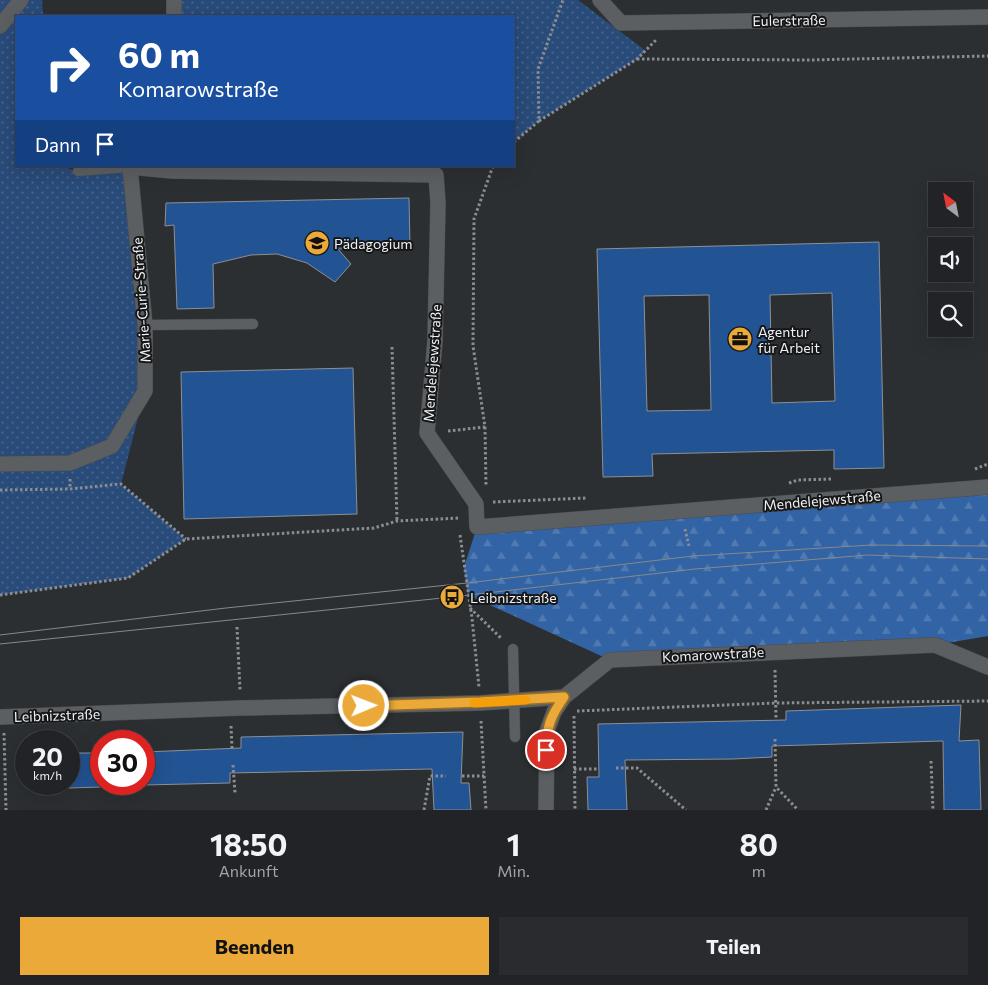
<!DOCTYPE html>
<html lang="de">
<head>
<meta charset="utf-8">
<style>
  body { margin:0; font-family:Commissioner,sans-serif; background:#292b2e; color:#f1f3f6; height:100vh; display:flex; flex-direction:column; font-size:19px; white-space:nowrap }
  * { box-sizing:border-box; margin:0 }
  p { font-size:16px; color:#a2a4a7 }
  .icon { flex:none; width:28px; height:28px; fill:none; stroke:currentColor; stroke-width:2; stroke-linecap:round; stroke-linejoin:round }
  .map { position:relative; height:810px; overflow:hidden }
  .panel { display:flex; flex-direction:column; background:#212326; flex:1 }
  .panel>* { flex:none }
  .banner { position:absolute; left:15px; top:15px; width:500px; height:152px; border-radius:0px; box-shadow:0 5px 20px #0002,0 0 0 1px #3e4043; background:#1a4fa0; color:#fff; overflow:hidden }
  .needle { width:32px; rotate:328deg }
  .fabs { position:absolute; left:928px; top:182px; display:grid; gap:10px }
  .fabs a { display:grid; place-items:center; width:45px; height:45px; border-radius:0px; background:#212326; box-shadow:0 5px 20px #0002,0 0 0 1px #3e4043; font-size:25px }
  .speed { position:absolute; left:15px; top:730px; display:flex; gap:10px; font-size:25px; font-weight:700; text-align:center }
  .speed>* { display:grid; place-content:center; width:65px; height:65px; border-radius:50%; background:#212326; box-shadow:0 5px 20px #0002,0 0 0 1px #3e4043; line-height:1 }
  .speed small { font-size:12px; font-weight:400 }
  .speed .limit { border:8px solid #d22; background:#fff; color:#111 }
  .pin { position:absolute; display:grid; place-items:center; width:42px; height:42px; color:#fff; margin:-21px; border:2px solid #fff; border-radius:50%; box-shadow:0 1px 5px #0007 }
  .me { position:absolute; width:55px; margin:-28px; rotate:89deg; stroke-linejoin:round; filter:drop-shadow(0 0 4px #0008) }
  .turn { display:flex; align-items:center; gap:18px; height:105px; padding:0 20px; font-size:22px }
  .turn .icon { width:65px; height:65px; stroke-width:2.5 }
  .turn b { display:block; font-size:35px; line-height:42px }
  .then { display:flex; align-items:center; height:48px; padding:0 20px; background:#0003; gap:10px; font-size:19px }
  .eta { display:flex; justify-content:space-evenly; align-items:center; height:85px; text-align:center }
  .eta b { font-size:30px; font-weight:700; line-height:35px }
  .action { display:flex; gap:10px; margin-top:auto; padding:10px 20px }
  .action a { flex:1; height:58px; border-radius:0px; background:#eba939; color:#111; font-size:20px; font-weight:700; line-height:58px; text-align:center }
  .action a+a { background:#292b2e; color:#f1f3f6 }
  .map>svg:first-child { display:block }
  .grass { fill:url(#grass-dots) }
  .forest { fill:url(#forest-firs) }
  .building { fill:#225393; stroke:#8d9094; fill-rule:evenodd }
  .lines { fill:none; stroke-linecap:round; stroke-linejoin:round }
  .lane-casing { stroke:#494b4e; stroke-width:11 }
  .street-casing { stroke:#494b4e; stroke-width:16 }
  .path { stroke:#8b8d90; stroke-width:3; stroke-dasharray:2.5 2.5; stroke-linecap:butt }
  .lane { stroke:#5c5f62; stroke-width:10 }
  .street { stroke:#5c5f62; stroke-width:15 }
  .tram { stroke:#87898c; stroke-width:1 }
  .route-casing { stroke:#996e25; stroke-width:12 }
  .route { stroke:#eba939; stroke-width:9 }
  .slow { stroke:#f59e0b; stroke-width:9 }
  .labels { text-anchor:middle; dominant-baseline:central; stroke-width:4; stroke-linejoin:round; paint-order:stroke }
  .street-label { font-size:14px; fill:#eff1f3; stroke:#161718 }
  .poi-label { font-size:14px; fill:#eff1f3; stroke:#161718; text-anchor:start }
</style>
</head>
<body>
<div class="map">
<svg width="988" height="810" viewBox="0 0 988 810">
  <defs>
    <pattern id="grass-dots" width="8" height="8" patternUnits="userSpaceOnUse" patternTransform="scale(1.25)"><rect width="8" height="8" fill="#294b79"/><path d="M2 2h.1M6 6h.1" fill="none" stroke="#48658c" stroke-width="1.8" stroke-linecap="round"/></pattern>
    <pattern id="forest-firs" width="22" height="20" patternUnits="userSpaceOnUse" patternTransform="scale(1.25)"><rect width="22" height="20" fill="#3263a4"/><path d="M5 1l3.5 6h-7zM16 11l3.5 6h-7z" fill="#507ab1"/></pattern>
  </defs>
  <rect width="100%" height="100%" fill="#2c2f32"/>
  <path class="grass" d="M 0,0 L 42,0 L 43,16 L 16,16 L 16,166 L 59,166 L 78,171 L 130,167 L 145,391 L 121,484 L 186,539 L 128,578 L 0,595 Z
    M 174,0 L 578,0 L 646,51 L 637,59 L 539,121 L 514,142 L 514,16 L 174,16 Z"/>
  <path class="forest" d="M 988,487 L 988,636 L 935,645 L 610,660 L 468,595 L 464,567 L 477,527 Z"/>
  <path class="building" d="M 409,198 L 410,246 L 338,249 L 351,264 L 335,282 L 307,263 L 277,254 L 251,255 L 213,264 L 214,308 L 177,309 L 174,225 L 165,226 L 166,203 Z
    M 879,242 L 884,468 L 834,469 L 834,450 L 652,454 L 653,476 L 603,477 L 597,249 ZM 832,293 L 835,401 L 772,403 L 770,295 ZM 709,295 L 711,410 L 647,411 L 644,296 Z
    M 353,368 L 357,514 L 184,519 L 181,372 Z
    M 961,705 L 959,741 L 979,740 L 981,810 L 944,810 L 943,741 L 772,746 L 772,757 L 733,759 L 625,760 L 627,810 L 588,810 L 587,777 L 599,777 L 598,724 L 786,720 L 786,711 Z
    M 463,732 L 461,783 L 469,783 L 471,810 L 434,810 L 432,769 L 230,773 L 230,783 L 144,785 L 144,752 L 241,748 L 241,737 Z
    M 78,753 L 101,753 L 101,787 L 69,788 L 69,754 Z"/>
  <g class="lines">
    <defs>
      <path id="lane" d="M 78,171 L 130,167
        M 145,325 L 253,324
        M 513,649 L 515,737"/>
      <path id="street" d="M 600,0 L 621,23 L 988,17
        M 174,16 L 174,0
        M 0,26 L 21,0
        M 172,171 L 436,175 L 438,203 L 435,341 L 427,433 L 476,504 L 477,527 L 988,487
        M 0,464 L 70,463 L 112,446 L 145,391 L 145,325 L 130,167 L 172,171 L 172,166
        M 0,717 L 240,708 L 480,703 L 564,697
        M 546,810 L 547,731 L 554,712 L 564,697 L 610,660 L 935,645 L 988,667"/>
    </defs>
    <use href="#lane" class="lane-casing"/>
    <use href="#street" class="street-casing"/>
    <path class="path" d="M 637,59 L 809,60 L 988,56
      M 539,121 L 637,59 L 656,40
      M 514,142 L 539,121 L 538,69 L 563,0
      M 392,347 L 397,521
      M 485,427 L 486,486
      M 448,431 L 485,427 L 473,346 L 474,219 L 493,166
      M 975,469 L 988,464
      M 70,479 L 70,489 L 121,484 L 186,539
      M 789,483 L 798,480 L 832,479
      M 0,490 L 70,489
      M 493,502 L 586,498
      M 685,529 L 689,546
      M 460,535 L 472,618 L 479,687
      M 0,595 L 128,578 L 186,539 L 374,528 L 397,521 L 459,518
      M 470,608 L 502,639
      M 237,627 L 240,690
      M 775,670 L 776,720
      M 577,711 L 775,703 L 988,701
      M 574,716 L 575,810
      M 481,721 L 486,810
      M 231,726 L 232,748
      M 4,733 L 6,810
      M 775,739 L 776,787 L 798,810
      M 931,761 L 933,810
      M 233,765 L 235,793
      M 616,768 L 637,768 L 686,810
      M 574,769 L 598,769
      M 462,776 L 484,776
      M 424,810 L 430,776 L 446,776
      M 766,810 L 776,787"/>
    <use href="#lane" class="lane"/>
    <use href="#street" class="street"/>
    <path class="tram" d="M 0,635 L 226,608 L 467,583 L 693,556 L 871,545 L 988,546
      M 0,644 L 452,597 L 695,569 L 868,555 L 988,559"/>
  </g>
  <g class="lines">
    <defs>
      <path id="route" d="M 364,706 L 480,702 L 564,697 C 550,717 547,726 546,750"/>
    </defs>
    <use href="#route" class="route-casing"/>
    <use href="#route" class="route"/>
    <path class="slow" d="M 474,703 L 526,700"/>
  </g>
  <defs>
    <symbol id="school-disc" viewBox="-11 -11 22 22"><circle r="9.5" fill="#eba939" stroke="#161718"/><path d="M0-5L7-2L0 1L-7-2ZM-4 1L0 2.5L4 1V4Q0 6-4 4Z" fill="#111"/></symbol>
    <symbol id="office-disc" viewBox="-11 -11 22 22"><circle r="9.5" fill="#eba939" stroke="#161718"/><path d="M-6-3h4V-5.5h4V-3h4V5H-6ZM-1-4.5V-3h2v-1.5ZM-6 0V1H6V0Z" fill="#111"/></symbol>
    <symbol id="bus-disc" viewBox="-11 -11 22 22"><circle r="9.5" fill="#eba939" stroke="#161718"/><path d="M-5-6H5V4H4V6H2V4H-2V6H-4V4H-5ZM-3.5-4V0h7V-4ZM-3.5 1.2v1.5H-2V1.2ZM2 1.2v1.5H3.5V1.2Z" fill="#111"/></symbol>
  </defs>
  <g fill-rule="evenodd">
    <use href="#school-disc" x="303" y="229" width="28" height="28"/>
    <use href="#office-disc" x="726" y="325" width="28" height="28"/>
    <use href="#bus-disc" x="438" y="583" width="28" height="28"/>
  </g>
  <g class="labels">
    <g class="street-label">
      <text transform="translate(789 20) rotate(-1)">Eulerstraße</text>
      <text transform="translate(141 300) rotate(-94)">Marie-Curie-Straße</text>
      <text transform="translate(432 363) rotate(-86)">Mendelejewstraße</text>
      <text transform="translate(822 500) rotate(-5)">Mendelejewstraße</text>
      <text transform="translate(713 654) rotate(-3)">Komarowstraße</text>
      <text transform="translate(57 715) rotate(-2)">Leibnizstraße</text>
    </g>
    <g class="poi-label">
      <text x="334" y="243">Pädagogium</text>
      <text x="758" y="331">Agentur<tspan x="758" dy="16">für Arbeit</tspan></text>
      <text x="470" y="597">Leibnizstraße</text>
    </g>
  </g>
</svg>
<div class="fabs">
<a><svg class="needle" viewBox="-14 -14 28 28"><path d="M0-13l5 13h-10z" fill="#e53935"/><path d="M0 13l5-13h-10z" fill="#a2a4a7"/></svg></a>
<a><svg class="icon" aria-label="sound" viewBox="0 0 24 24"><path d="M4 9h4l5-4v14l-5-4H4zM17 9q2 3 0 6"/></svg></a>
<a><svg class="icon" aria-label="search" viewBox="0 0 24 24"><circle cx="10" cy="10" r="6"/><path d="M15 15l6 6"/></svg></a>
</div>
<div class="speed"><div>20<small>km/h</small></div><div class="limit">30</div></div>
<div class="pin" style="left:546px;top:750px;background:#d93025"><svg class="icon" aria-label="arrive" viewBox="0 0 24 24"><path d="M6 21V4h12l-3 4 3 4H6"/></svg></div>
<svg class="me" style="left:364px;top:706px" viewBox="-20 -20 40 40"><circle r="17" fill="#eba939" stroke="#fff" stroke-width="3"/><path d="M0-11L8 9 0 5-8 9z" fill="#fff"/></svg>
<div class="banner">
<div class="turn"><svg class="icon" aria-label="right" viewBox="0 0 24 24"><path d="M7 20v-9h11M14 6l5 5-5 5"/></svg><div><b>60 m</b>Komarowstraße</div></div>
<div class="then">Dann<svg class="icon" aria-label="arrive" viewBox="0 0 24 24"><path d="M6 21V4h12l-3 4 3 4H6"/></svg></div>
</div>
</div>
<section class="panel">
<div class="eta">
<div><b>18:50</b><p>Ankunft</p></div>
<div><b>1</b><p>Min.</p></div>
<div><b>80</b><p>m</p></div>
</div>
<div class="action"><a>Beenden</a><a>Teilen</a></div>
</section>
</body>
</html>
